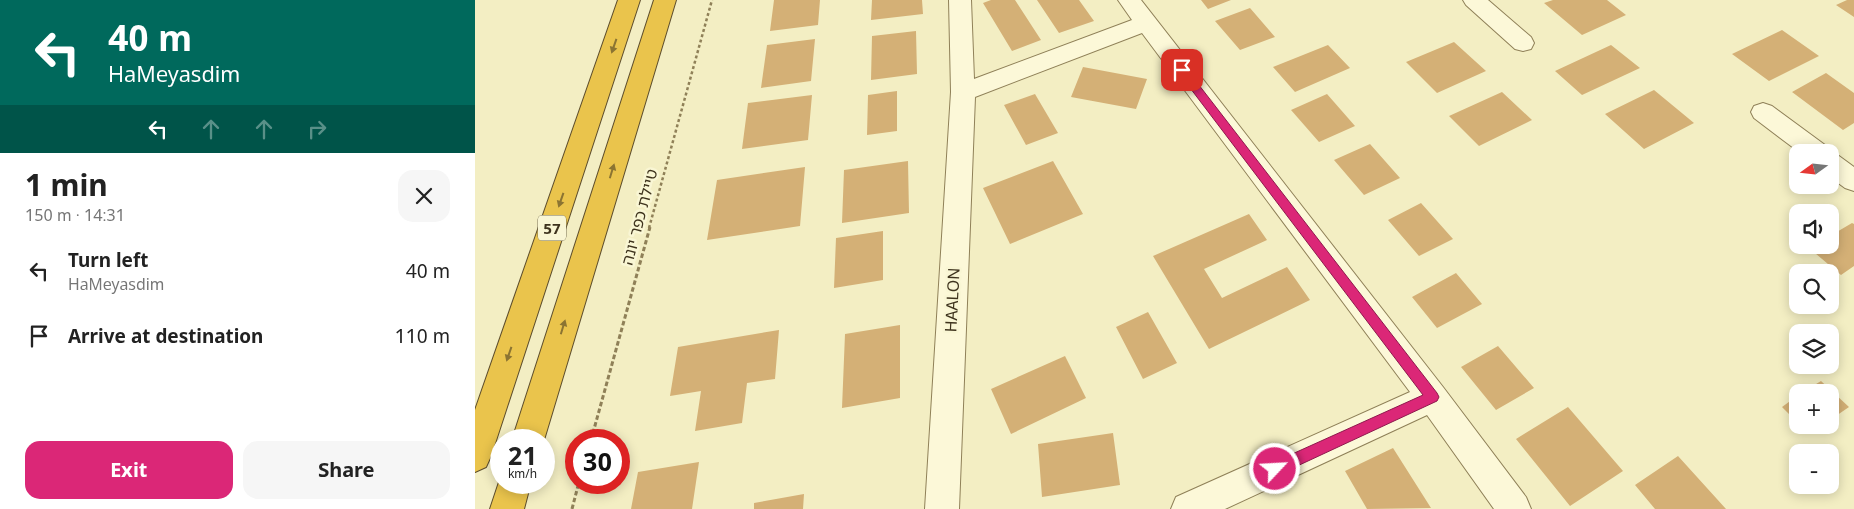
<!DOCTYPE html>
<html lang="en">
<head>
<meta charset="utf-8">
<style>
  body { margin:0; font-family:Georgia,"Noto Sans Hebrew",serif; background:#f6f6f6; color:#222; height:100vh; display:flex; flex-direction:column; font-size:19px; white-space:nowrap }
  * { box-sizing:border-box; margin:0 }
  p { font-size:16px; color:#767676 }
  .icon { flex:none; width:28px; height:28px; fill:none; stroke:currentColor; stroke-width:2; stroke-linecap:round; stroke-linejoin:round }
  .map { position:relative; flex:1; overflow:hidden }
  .drawer { display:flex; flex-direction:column; background:#fff; width:475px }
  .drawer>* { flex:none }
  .top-card { background:#00695c; color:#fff; overflow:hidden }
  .needle { width:32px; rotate:255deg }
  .buttons { position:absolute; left:1314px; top:144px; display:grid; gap:10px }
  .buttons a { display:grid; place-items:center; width:50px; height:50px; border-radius:10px; background:#fff; box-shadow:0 2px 12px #0003; font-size:25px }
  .speed { position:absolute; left:15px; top:429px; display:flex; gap:10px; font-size:25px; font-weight:700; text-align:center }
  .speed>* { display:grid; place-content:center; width:65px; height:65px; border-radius:50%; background:#fff; box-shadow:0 2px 12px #0003; line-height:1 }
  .speed small { font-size:12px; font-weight:400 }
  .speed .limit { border:8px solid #d22; background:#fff; color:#111 }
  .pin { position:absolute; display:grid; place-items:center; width:42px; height:42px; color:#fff; margin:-21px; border-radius:10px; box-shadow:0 2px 8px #0006 }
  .me { position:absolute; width:55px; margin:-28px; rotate:65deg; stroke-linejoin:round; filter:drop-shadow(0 0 4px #0008) }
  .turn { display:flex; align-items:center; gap:18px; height:105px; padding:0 25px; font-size:22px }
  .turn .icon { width:65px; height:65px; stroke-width:2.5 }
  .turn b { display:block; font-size:35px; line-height:42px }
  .lanes { display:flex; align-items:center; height:48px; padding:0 25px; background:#0003; justify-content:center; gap:25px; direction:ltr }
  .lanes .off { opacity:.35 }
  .round { display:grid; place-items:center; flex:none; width:52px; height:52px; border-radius:15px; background:#f6f6f6 }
  .headline { display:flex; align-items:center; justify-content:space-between; height:85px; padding:0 25px }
  h1 { font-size:30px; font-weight:700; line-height:38px }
  .primary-button { display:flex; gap:10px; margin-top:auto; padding:10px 25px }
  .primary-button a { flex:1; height:58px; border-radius:15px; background:#db2777; color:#fff; font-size:20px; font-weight:700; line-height:58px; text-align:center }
  .primary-button a+a { background:#f6f6f6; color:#222 }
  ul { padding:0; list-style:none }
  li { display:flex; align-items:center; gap:15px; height:65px; padding:0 25px }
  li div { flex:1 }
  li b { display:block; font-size:19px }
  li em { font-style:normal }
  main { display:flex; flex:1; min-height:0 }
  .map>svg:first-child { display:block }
  .building { fill:#d4b076 }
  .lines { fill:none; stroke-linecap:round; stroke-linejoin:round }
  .minor-casing { stroke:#8f8058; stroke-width:2 }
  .highway-casing { stroke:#5d4d2c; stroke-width:2 }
  .path-far1 { stroke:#8f8058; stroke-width:2.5; stroke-dasharray:3 2.5; stroke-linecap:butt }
  .path { stroke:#8f8058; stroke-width:3; stroke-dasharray:4.5 2.5; stroke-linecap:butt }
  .minor { fill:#fcf8d8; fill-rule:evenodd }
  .highway { fill:#eac44c; fill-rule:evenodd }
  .oneway { fill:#8b7432 }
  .route { fill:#db2777; stroke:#8e194d }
  .labels { text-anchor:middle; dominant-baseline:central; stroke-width:5; stroke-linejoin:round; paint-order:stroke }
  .shield { fill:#f9f6d4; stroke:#766e54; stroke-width:1 }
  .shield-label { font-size:15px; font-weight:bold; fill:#3e331d }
  .street-label { font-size:16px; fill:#3e331d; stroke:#f9f6d4 }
</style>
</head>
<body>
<main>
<section class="drawer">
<div class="top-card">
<div class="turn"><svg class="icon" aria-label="left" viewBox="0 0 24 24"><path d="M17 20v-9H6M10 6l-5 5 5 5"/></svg><div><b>40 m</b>HaMeyasdim</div></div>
<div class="lanes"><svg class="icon" aria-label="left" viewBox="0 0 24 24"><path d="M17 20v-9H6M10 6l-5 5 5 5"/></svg><svg class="icon off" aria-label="ahead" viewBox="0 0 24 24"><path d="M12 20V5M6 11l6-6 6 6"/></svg><svg class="icon off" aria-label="ahead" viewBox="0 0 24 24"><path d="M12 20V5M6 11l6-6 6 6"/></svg><svg class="icon off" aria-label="right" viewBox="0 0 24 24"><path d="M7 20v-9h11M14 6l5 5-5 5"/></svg></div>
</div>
<div class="headline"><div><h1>1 min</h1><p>150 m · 14:31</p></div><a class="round"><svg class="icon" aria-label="close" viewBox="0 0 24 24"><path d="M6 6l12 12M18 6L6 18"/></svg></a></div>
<ul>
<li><svg class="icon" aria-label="left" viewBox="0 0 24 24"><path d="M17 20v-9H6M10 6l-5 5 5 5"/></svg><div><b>Turn left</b><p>HaMeyasdim</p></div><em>40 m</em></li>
<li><svg class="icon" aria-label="arrive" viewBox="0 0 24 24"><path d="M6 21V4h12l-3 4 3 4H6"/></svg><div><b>Arrive at destination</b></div><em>110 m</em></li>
</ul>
<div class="primary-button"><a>Exit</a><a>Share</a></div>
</section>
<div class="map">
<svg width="1379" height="509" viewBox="0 0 1379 509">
  <rect width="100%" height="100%" fill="#f3eec3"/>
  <path class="building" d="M 299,0 L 345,0 L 343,25 L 295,31 Z
    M 397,0 L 447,0 L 448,14 L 396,20 Z
    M 516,0 L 540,0 L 566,40 L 537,51 L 508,3 Z
    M 562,0 L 604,0 L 619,21 L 584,33 Z
    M 726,0 L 756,0 L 733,9 Z
    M 1078,0 L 1132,0 L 1151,15 L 1107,35 L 1069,3 Z
    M 1372,0 L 1379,0 L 1379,17 L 1361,5 Z
    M 775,8 L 800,37 L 765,50 L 740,21 Z
    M 1307,30 L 1344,56 L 1294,81 L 1257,54 Z
    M 441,31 L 442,74 L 396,80 L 397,36 Z
    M 340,39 L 336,81 L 286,88 L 292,45 Z
    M 979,42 L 1011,71 L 962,93 L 931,62 Z
    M 853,45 L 875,68 L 820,92 L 798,67 Z
    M 1136,45 L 1165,68 L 1107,95 L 1080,71 Z
    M 608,67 L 672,79 L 661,109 L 596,97 Z
    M 1351,73 L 1379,93 L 1379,123 L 1368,130 L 1317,92 Z
    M 1179,90 L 1219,123 L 1169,149 L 1130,114 Z
    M 422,91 L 422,131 L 392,135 L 393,95 Z
    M 1027,92 L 1057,120 L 1004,146 L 974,116 Z
    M 560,94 L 583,133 L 551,145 L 529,105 Z
    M 852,94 L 880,126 L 844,142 L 816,110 Z
    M 337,95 L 333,140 L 267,149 L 273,103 Z
    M 895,144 L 925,178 L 889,195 L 859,160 Z
    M 433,161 L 434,213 L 367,223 L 369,170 Z
    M 578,161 L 608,214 L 535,244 L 508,188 Z
    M 330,167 L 325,226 L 232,240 L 242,180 Z
    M 946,203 L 978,239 L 944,256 L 913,220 Z
    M 774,214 L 792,240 L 729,269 L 747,298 L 812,267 L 835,300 L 734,349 L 678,256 Z
    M 1377,223 L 1379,224 L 1379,266 L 1366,275 L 1334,248 L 1339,245 L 1355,245 L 1355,236 Z
    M 408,231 L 408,280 L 359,288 L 361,238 Z
    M 981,273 L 1007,304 L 962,328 L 937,297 Z
    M 673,312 L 702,363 L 668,379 L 641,327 Z
    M 425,325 L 425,398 L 367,408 L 370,334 Z
    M 304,330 L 300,379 L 272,383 L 267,423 L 220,431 L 226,391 L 195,396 L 203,347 Z
    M 1023,346 L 1059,388 L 1021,410 L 986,367 Z
    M 590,356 L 611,398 L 536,434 L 516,389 Z
    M 1346,381 L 1374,407 L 1355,420 L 1355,392 L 1328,392 Z
    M 1322,396 L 1322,422 L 1307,407 Z
    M 1093,407 L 1148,471 L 1095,506 L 1041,439 Z
    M 1325,425 L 1348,425 L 1335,434 Z
    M 638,433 L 645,485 L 567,497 L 563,444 Z
    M 918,448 L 956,508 L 892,509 L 870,471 Z
    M 1203,456 L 1251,509 L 1180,509 L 1160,485 Z
    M 224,462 L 217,509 L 156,509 L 163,472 Z
    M 329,494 L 328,509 L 279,509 L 279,503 Z"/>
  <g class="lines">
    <defs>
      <path id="minor" d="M 474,0 L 496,0 L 499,79 L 657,20 L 643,0 L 666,0 L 968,387 L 1051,497 L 1056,509 L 1019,509 L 952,415 L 750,509 L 696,509 L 701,497 L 935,392 L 667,33 L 500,97 L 484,509 L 450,509 L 476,92 Z
        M 988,0 L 1013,0 L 1056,37 L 1059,43 L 1056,49 L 1048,51 L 1040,49 L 991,5 Z
        M 1288,103 L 1297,106 L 1350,145 L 1353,152 L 1324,152 L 1279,118 L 1276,112 L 1279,106 Z
        M 1355,153 L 1364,156 L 1379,167 L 1379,191 L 1370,188 L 1355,177 Z"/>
      <path id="highway" d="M 143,0 L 165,0 L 16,456 L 11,467 L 0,472 L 0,410 Z
        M 179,0 L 201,0 L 69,440 L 37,440 Z
        M 26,476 L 26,482 L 56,482 L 49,509 L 15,509 Z"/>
    </defs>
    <use href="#minor" class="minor-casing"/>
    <use href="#highway" class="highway-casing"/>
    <path class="path-far1" d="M 174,228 L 237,0"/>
    <path class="path" d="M 116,440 L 175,227
      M 97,509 L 104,482"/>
    <use href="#minor" class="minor"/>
    <use href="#highway" class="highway"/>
  </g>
  <defs><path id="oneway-solid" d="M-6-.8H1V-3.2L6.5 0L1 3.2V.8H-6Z" transform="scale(1.25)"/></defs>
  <g class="oneway">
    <use href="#oneway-solid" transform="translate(139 46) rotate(109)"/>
    <use href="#oneway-solid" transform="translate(137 171) rotate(-73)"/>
    <use href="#oneway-solid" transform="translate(86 200) rotate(109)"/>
    <use href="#oneway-solid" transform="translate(88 327) rotate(-73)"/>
    <use href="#oneway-solid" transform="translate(34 354) rotate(109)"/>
  </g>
  <path class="route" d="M 707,66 L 710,67 L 962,393 L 964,397 L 962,401 L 805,474 L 800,476 L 795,474 L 793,469 L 795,464 L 948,395 L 703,72 L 703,67 Z"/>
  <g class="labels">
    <rect class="shield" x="63" y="215.5" width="28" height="25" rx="4"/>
    <g class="shield-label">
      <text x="77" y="228">57</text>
    </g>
    <g class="street-label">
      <text transform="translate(164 217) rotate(-75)">טיילת כפר יונה</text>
      <text transform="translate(477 300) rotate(-87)">HAALON</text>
    </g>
  </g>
</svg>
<div class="buttons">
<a><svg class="needle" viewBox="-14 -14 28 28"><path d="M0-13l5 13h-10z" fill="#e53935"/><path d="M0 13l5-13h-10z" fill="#767676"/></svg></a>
<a><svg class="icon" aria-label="sound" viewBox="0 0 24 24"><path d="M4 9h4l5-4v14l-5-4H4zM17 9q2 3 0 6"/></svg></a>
<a><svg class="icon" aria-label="search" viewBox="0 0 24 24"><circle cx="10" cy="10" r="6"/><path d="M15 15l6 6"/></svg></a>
<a><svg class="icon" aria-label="layers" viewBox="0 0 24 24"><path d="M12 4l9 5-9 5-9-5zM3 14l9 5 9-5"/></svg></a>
<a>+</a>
<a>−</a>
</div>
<div class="speed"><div>21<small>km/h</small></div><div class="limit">30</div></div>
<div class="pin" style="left:707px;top:70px;background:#d93025"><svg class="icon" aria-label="arrive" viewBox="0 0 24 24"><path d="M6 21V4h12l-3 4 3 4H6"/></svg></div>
<svg class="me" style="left:800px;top:469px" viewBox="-20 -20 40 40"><circle r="17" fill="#db2777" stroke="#fff" stroke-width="3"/><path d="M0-11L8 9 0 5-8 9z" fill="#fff"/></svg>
</div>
</main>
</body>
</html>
